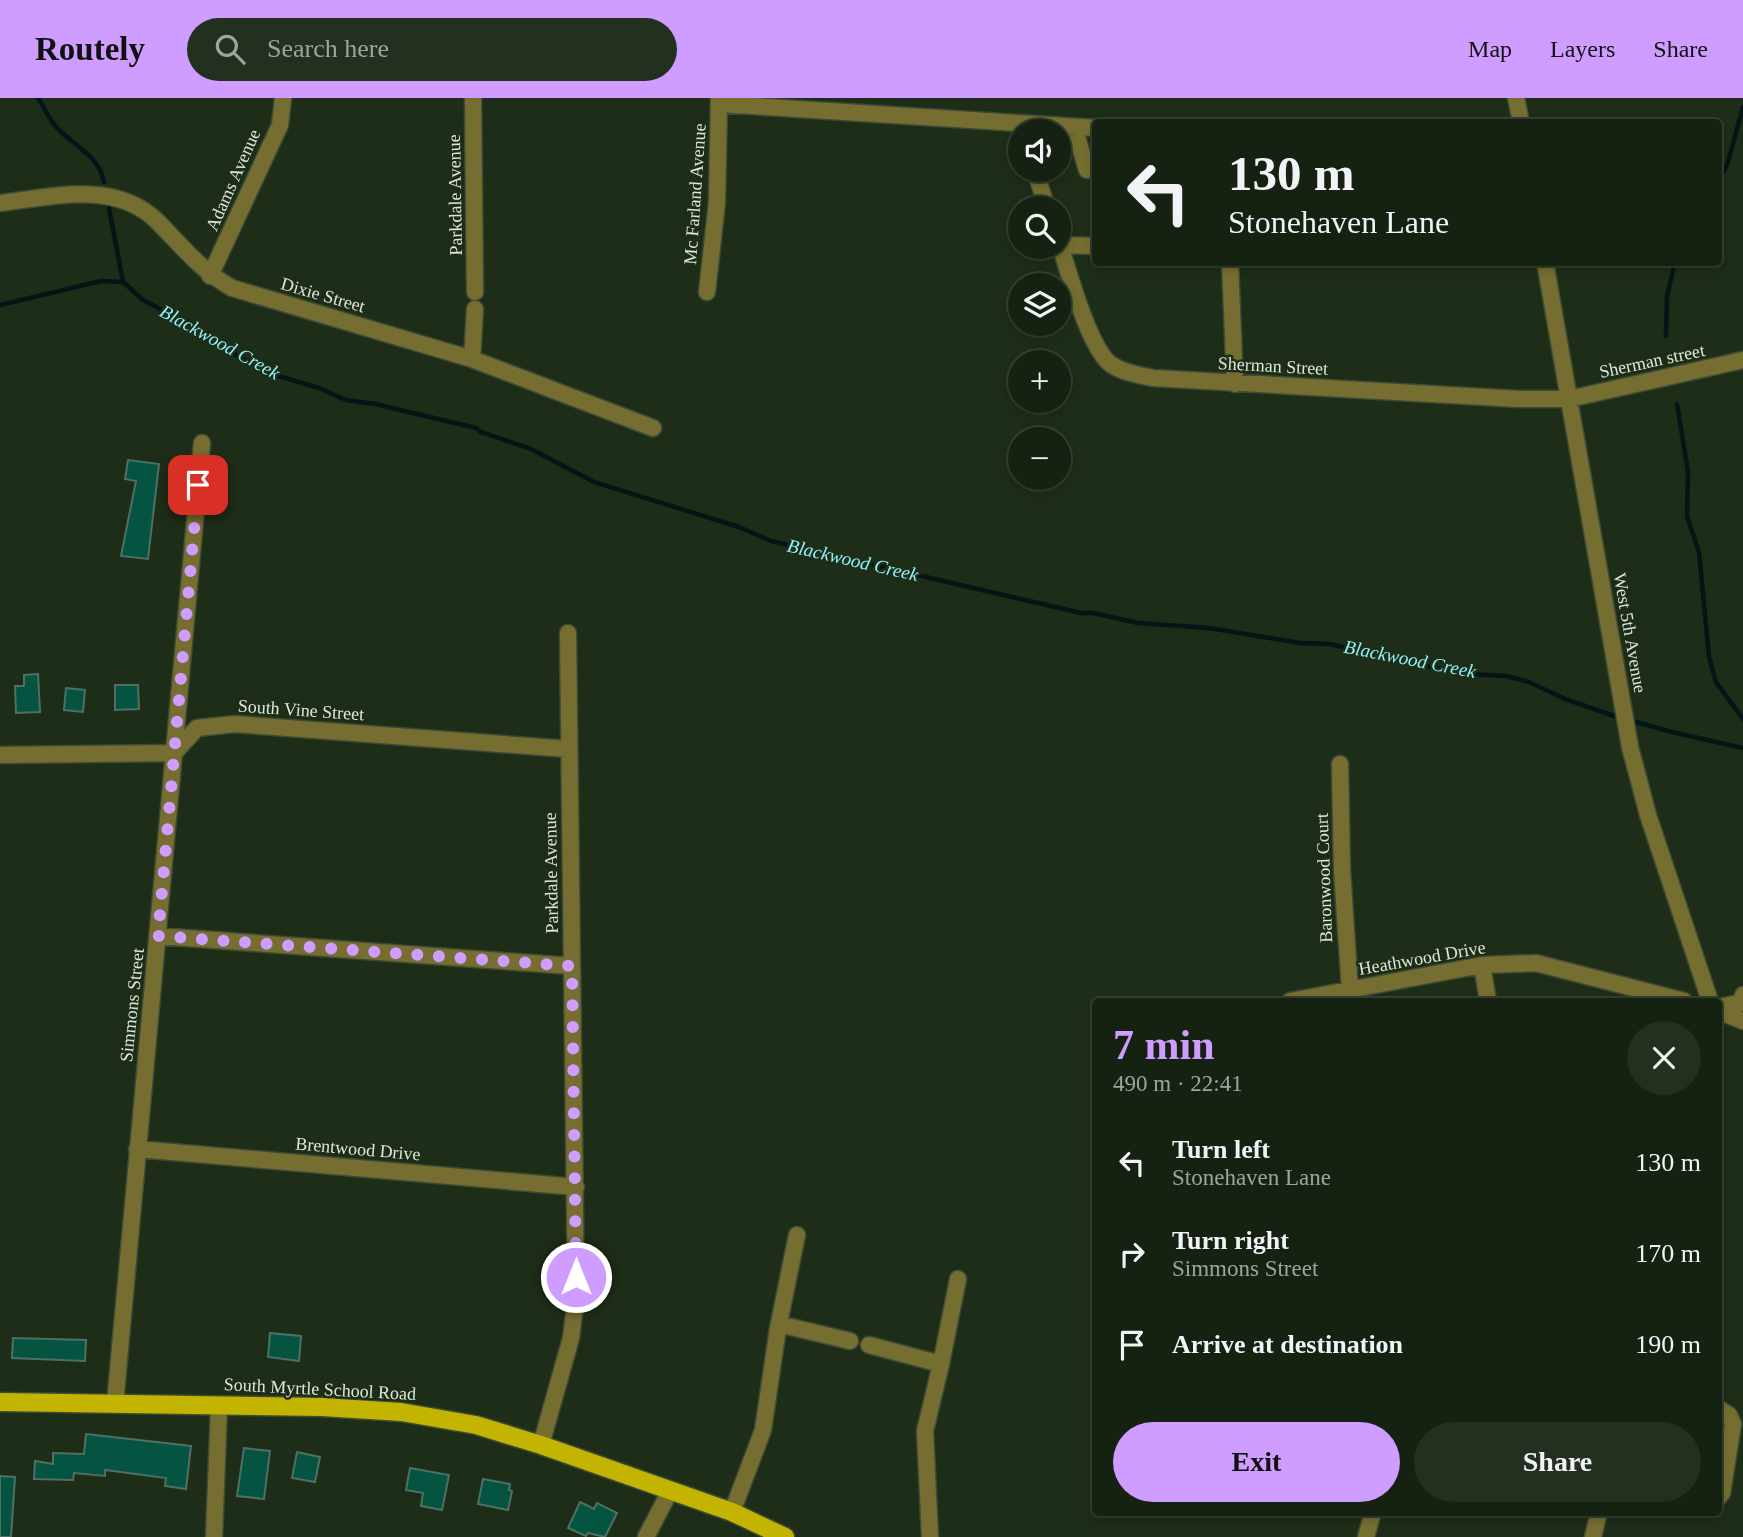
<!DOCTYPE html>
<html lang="en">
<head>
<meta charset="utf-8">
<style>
  body { margin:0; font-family:Georgia,serif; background:#232f1f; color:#f1f3f6; height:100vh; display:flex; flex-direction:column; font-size:26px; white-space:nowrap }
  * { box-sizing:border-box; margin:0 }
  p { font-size:23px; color:#9ea49f }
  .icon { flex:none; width:38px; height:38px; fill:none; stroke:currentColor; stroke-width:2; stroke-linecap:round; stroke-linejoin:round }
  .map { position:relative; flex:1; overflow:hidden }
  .sheet { position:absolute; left:1092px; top:900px; width:630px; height:518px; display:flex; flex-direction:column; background:#162211; border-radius:7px; box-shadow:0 4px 10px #0003,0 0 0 2px #353f31 }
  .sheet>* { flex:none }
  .hud { position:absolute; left:1092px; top:21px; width:630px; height:147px; border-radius:7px; box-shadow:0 4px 10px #0003,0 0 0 2px #353f31; background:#162211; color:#f1f3f6; overflow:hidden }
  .buttons { position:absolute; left:1008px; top:21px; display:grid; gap:14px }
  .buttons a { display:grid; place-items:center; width:63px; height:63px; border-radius:50%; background:#162211; box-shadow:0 4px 10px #0003,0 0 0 2px #353f31; font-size:35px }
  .pin { position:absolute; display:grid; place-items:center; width:60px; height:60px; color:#fff; margin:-30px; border-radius:14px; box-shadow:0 4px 10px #0006 }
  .me { position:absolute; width:77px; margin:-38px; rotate:0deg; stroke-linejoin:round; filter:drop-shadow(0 0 5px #0008) }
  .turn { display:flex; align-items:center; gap:24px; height:147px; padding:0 21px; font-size:32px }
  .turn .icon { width:91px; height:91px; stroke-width:2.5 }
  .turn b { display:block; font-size:49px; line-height:60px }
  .round { display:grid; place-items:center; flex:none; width:74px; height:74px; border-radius:37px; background:#232f1f }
  .summary { display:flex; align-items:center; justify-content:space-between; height:119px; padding:0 21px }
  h1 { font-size:42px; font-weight:800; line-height:52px; color:#cf9dff }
  .button { display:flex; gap:14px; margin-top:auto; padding:14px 21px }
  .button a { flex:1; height:80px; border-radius:42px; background:#cf9dff; color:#111; font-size:28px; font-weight:800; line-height:80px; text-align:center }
  .button a+a { background:#232f1f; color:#f1f3f6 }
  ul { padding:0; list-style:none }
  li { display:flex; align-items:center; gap:21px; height:91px; padding:0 21px }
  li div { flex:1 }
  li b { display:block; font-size:26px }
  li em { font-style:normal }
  header { display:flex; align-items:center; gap:42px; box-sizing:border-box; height:98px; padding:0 35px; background:#cf9dff; color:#111 }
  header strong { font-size:33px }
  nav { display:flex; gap:38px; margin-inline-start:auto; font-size:24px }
  .search { width:490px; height:63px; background:#232f1f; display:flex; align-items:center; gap:18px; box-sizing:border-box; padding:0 24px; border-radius:38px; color:#9ea49f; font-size:26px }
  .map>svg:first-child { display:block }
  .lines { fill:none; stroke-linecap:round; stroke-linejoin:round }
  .stream { stroke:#031517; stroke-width:4.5 }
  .building { fill:#055441; stroke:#4e7064; stroke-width:2 }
  .minor-casing { stroke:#3d4b36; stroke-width:19 }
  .major-casing { stroke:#3d4b36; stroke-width:21 }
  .minor { stroke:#766e30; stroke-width:16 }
  .major { stroke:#c4b402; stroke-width:18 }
  .route { stroke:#cf9dff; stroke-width:12; stroke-dasharray:0 21.6 }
  .labels { text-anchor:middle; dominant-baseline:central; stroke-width:5; stroke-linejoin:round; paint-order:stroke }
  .street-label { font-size:18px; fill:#dde7d9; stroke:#1e2d17 }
  .water-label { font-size:19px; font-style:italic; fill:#8ff2fd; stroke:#1e2d17 }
</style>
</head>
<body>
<header>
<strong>Routely</strong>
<div class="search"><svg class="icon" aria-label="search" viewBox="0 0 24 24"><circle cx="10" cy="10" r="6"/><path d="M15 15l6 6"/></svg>Search here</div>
<nav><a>Map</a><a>Layers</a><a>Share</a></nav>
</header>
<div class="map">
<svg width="1743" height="1439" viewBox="0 0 1743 1439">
  <rect width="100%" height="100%" fill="#1e2d17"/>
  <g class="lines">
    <path class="stream" d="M 38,0 C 45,11 51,25 60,33 C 77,49 100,60 104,84
      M 1718,85 L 1728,64 L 1743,9
      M 109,110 L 123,184
      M 0,207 L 101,183 L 123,184 L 143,202 L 202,233 L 232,255 L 275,277 L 319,290 L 346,302 L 375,306 L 476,330 L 481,334 L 531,351 L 594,384 L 739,429 L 771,443 L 1081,515 L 1093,515 L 1138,525 L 1209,530 L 1300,545 L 1330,546 L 1358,553 L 1370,552 L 1414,566 L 1471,576 L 1506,578 L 1529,584 L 1565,601 L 1620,620
      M 1666,238 L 1667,198 L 1675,164
      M 1677,306 L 1688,374 L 1687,418 L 1699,454 L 1709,559 L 1716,584 L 1743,621
      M 1629,622 L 1672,634 L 1743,650"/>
  </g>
  <path class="building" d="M 128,362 L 159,366 L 148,461 L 121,458 L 136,383 L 125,381 Z
    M 38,576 L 40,614 L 16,615 L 15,588 L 24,588 L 24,577 Z
    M 115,587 L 138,587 L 139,611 L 115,612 Z
    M 66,590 L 85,592 L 83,614 L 64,612 Z
    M 270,1235 L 301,1238 L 299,1263 L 268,1259 Z
    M 13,1240 L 86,1242 L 85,1263 L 12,1260 Z
    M 86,1336 L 191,1348 L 186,1391 L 165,1388 L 166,1380 L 105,1372 L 105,1378 L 74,1375 L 73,1382 L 34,1381 L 35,1363 L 53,1366 L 53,1355 L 84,1356 Z
    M 244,1350 L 270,1353 L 264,1401 L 237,1398 Z
    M 297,1354 L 320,1359 L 315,1384 L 292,1380 Z
    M 410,1370 L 449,1377 L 442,1412 L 421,1408 L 423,1395 L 406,1392 Z
    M 0,1378 L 15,1379 L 11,1439 L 0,1439 Z
    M 483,1381 L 510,1386 L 509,1392 L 512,1393 L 508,1412 L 478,1406 Z
    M 580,1404 L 594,1411 L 597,1405 L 617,1415 L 605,1439 L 588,1435 L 586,1438 L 568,1430 Z"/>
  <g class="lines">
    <defs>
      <path id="minor" d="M 473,0 L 475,194
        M 1516,0 L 1521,24
        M 720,6 L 1096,30
        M 1074,29 L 1087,72 L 1096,69
        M 1035,72 L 1047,110
        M 0,105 C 51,99 114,82 156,122 C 181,147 200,172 232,190 L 472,261 L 653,330
        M 1059,144 C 1068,171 1089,252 1112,267 C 1124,275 1139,277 1153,280 L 1519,301 L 1569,301 L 1743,262
        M 1060,147 L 1096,148
        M 1230,164 L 1235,286
        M 1545,164 L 1630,649 L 1648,717 L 1710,903
        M 210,178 L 280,27 L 283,0
        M 707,194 L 717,104 L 719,0
        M 472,261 L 475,211
        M 0,657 L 174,655 L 197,630 L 235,626 L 568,651
        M 1340,666 L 1342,772 L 1350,892
        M 158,838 L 572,868
        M 1482,867 L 1488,903
        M 1290,903 L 1482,867 L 1536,865 L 1684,903
        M 1718,909 L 1741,905 L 1743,897
        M 1718,913 L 1743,923
        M 137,1051 L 576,1089
        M 779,1226 L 850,1243
        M 869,1247 L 941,1266 L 925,1333 L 930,1439
        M 941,1266 L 958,1181
        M 115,1306 L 202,345
        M 1718,1310 L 1729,1317 L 1733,1326 L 1722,1395 L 1718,1400
        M 541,1347 L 571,1240 L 576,1201 L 568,535
        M 732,1414 L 763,1332 L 778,1230 L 797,1137
        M 214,1439 L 219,1308
        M 646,1439 L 670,1393
        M 1366,1439 L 1373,1414
        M 1593,1439 L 1599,1414"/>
      <path id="major" d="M 0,1304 L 322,1309 L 401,1314 L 476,1327 L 541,1347 L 732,1414 L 785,1439"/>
    </defs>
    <use href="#minor" class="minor-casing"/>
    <use href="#major" class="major-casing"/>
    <use href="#minor" class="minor"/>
    <use href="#major" class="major"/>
  </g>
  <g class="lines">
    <path class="route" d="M 198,387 L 158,838 L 572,868 L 576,1179"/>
  </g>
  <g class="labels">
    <g class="street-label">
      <text transform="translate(233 82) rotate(-66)">Adams Avenue</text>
      <text transform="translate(695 96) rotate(-86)">Mc Farland Avenue</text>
      <text transform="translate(455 97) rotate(-91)">Parkdale Avenue</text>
      <text transform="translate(323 197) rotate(16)">Dixie Street</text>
      <text transform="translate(1652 263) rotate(-12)">Sherman street</text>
      <text transform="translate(1273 268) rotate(3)">Sherman Street</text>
      <text transform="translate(1630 535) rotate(80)">West 5th Avenue</text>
      <text transform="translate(301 612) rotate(4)">South Vine Street</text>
      <text transform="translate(551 775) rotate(-91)">Parkdale Avenue</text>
      <text transform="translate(1324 780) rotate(-92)">Baronwood Court</text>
      <text transform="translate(1422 860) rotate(-10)">Heathwood Drive</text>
      <text transform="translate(132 907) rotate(-84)">Simmons Street</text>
      <text transform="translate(358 1051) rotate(5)">Brentwood Drive</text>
      <text transform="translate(320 1291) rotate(3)">South Myrtle School Road</text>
    </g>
    <g class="water-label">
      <text transform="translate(220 244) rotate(29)">Blackwood Creek</text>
      <text transform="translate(853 462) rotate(13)">Blackwood Creek</text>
      <text transform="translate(1410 561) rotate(11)">Blackwood Creek</text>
    </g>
  </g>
</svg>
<div class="buttons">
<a><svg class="icon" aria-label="sound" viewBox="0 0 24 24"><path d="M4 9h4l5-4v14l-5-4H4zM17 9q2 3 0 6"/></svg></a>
<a><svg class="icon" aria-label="search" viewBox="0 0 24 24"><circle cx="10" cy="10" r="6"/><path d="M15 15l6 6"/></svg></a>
<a><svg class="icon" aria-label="layers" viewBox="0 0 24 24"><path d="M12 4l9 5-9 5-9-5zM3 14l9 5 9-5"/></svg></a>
<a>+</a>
<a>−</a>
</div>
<div class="pin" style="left:198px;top:387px;background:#d93025"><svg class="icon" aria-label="arrive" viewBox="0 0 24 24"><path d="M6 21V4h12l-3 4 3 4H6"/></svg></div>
<svg class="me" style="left:576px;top:1179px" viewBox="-20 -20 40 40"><circle r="17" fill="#cf9dff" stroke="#fff" stroke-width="3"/><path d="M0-11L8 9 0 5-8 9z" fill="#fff"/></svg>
<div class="hud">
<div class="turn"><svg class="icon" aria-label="left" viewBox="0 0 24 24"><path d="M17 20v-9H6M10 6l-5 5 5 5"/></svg><div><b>130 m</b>Stonehaven Lane</div></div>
</div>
<section class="sheet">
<div class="summary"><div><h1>7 min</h1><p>490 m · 22:41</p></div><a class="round"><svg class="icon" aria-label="close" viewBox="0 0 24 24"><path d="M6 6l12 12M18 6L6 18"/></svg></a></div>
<ul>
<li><svg class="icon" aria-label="left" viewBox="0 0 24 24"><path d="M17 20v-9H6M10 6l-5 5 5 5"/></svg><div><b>Turn left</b><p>Stonehaven Lane</p></div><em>130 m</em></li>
<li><svg class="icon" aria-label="right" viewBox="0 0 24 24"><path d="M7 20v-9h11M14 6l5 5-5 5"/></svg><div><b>Turn right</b><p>Simmons Street</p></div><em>170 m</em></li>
<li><svg class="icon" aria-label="arrive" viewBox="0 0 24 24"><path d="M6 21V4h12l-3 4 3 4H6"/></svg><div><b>Arrive at destination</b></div><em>190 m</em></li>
</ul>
<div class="button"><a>Exit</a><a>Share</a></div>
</section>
</div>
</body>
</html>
